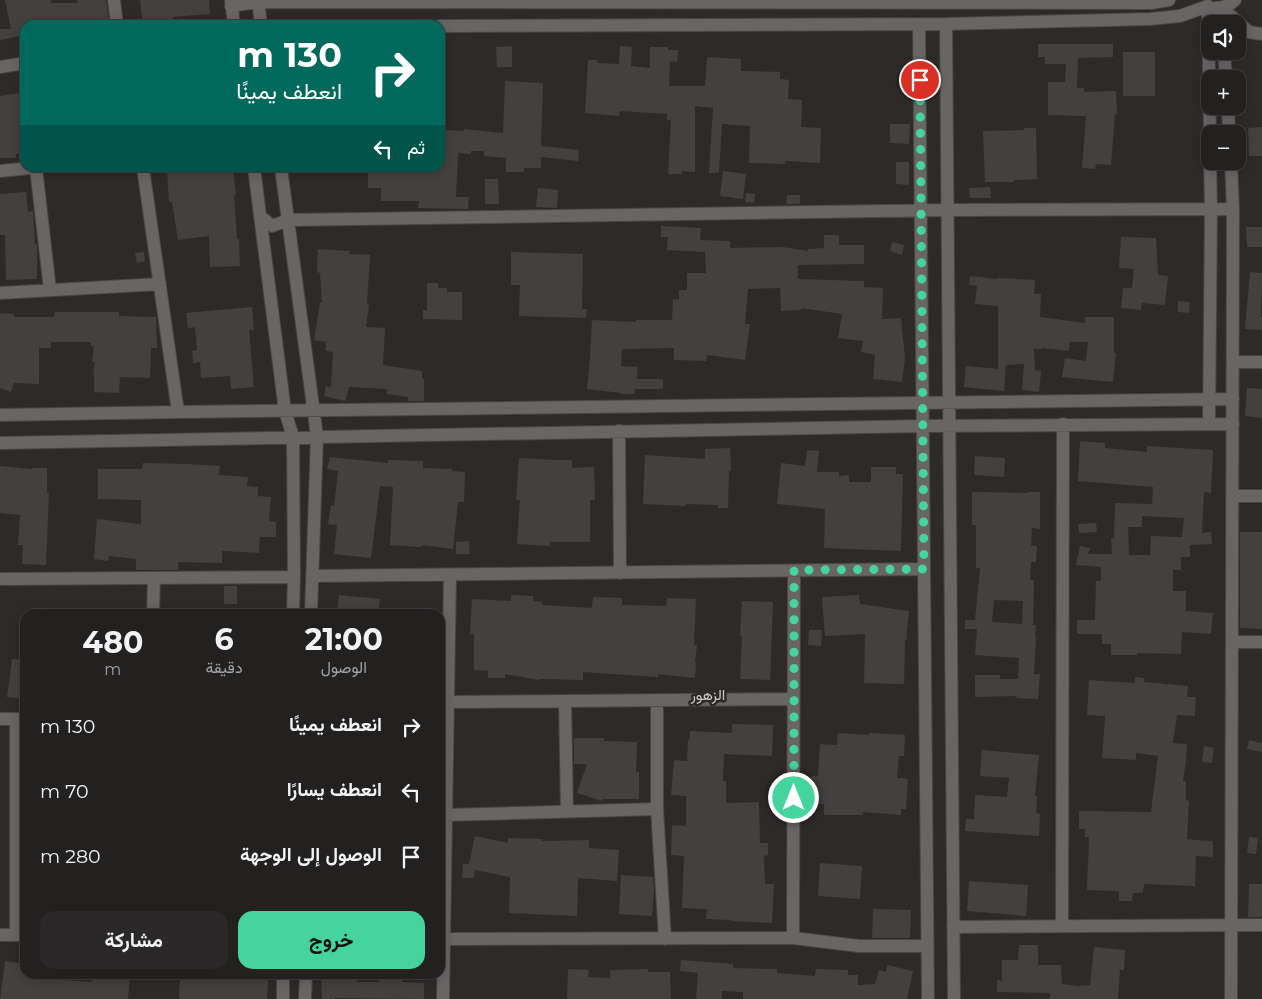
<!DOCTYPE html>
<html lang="ar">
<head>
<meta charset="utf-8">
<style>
  body { margin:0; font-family:Montserrat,Vazirmatn,sans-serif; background:#2b2829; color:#f1f3f6; direction:rtl; height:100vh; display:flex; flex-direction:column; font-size:19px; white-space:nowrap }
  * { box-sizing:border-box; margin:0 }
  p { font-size:16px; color:#a3a3a5 }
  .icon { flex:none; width:28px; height:28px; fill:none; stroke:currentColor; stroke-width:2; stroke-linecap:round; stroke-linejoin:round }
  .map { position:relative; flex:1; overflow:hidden; direction:ltr }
  .details { position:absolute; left:20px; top:609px; width:425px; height:370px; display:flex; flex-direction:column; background:#232020; border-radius:15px; box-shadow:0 2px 12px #0003,0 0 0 1px #403e3e; direction:rtl }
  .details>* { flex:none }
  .guide { position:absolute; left:20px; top:20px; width:425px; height:152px; border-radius:15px; box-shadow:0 2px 12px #0003,0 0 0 1px #403e3e; direction:rtl; background:#00695c; color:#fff; overflow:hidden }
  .fabs { position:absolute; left:1201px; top:15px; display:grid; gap:10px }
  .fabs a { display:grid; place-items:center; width:45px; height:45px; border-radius:10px; background:#232020; box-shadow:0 2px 12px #0003,0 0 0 1px #403e3e; font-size:25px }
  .pin { position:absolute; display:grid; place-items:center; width:42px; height:42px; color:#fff; margin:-21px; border:2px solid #fff; border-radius:50%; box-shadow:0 1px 5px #0007 }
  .me { position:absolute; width:55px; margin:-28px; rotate:0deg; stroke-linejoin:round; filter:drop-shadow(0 0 4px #0008) }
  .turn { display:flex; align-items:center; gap:18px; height:105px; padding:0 20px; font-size:22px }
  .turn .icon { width:65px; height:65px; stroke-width:2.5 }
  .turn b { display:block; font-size:35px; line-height:42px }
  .then { display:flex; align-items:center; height:48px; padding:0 20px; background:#0003; gap:10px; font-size:19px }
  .eta { display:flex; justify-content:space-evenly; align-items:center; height:85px; text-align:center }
  .eta b { font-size:30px; font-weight:700; line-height:35px }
  .primary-button { display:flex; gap:10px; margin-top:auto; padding:10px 20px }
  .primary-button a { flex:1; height:58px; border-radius:15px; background:#46d49e; color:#111; font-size:20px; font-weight:700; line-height:58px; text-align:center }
  .primary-button a+a { background:#2b2829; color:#f1f3f6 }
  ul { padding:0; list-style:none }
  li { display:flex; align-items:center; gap:15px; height:65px; padding:0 20px }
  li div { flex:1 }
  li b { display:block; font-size:19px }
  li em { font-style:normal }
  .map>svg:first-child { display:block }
  .building { fill:#454040; fill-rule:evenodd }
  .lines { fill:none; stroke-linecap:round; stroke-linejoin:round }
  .minor-casing { stroke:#4a4545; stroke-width:14 }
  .minor { stroke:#686565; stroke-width:12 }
  .route { stroke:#46d49e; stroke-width:9; stroke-dasharray:0 16.2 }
  .labels { text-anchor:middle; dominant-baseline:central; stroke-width:5; stroke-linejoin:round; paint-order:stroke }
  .neighbourhood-label { font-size:15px; fill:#d1cacb; stroke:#2f2a2a }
</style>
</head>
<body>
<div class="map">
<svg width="1262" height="999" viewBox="0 0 1262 999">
  <rect width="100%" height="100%" fill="#2f2a2a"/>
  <path class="building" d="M 5,0 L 51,0 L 51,3 L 78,3 L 77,0 L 106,0 L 109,25 L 25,25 L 25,35 L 0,40 L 0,29 L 11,29 Z
    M 140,0 L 209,0 L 210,14 L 173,17 L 174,22 L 143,25 Z
    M 1038,44 L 1113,44 L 1113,57 L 1078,58 L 1077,88 L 1084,88 L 1084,92 L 1116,91 L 1117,114 L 1115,114 L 1111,165 L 1096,164 L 1095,169 L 1082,168 L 1086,116 L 1048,115 L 1048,82 L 1065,82 L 1066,64 L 1045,64 L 1045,57 L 1038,57 Z
    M 512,46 L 512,67 L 497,67 L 496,47 Z
    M 620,46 L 632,47 L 631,66 L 650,68 L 650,47 L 668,47 L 668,50 L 678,50 L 677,62 L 670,61 L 669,86 L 705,86 L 707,57 L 741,59 L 741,71 L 780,72 L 780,79 L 789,80 L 788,99 L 802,100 L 801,127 L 821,128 L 820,163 L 785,161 L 785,164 L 749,163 L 750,126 L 722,124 L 719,173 L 709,173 L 713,108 L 695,106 L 695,172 L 682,171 L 682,174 L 668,174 L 671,120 L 667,120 L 667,114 L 620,111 L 619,116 L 585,113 L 588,60 L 597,60 L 597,63 L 619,64 Z
    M 1123,52 L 1155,52 L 1155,96 L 1123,96 Z
    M 505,81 L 543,83 L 541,146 L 579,150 L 578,161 L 541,157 L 541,168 L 524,168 L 524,172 L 506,172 L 506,158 L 484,156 L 484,151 L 471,151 L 471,154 L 458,153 L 456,197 L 469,197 L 468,209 L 418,208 L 419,201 L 381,201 L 381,188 L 368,188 L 368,168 L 440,168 L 440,135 L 445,135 L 445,130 L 464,131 L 464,129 L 503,133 Z
    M 25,92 L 25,154 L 16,154 L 16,158 L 0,158 L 0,96 Z
    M 890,124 L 910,124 L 909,144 L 890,143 Z
    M 1262,127 L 1262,156 L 1249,156 L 1248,128 Z
    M 1024,128 L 1036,128 L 1037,179 L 1014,180 L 1014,182 L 985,182 L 983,131 L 1024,130 Z
    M 896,162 L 909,162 L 909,185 L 896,184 Z
    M 201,168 L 233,168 L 236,195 L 234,195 L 237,239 L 239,239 L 240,266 L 210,267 L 209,236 L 178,240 L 172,202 L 169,202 L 167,171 L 202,170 Z
    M 723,171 L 746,174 L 743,199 L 720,196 Z
    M 485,179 L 498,179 L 499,204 L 485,204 Z
    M 990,187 L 991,198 L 970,198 L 969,188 Z
    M 538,188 L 558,190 L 557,208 L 536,207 Z
    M 26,192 L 28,212 L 33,211 L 35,244 L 37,245 L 37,279 L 6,280 L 5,235 L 0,235 L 0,194 Z
    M 746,193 L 755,194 L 754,203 L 745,202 Z
    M 787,195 L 800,195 L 800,204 L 786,204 Z
    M 661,226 L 701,228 L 700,240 L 730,241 L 730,248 L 783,247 L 808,251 L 807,249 L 824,248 L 824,235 L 839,235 L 839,245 L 864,245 L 864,264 L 798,265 L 798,279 L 864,281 L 864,287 L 883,288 L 882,319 L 901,318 L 905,358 L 902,382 L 873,379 L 875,355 L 861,352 L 863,341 L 838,338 L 842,314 L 801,308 L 801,310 L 781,311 L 780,288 L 748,289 L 745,324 L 750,324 L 745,360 L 707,355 L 706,361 L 674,360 L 674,348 L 622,349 L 621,366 L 638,367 L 637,379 L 663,379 L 663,389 L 635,389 L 634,394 L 621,394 L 621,393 L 587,389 L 590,358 L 592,320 L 636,322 L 636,320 L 672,320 L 673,299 L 679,300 L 679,290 L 687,290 L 687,273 L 706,273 L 705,252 L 667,250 L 668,237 L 661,237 Z
    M 1246,227 L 1262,227 L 1262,247 L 1247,247 Z
    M 1121,237 L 1156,238 L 1158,275 L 1168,276 L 1165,305 L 1142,303 L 1141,310 L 1121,308 L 1123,288 L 1132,288 L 1134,269 L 1119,268 Z
    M 892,242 L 904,245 L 902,255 L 890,251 Z
    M 318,249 L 350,251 L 349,254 L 370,255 L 367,304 L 369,305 L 366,327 L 385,328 L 383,365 L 422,371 L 422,379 L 424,379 L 424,401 L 408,401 L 408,397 L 387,394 L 387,389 L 349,387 L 345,401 L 324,396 L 326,386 L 331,387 L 333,352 L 326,351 L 326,342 L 314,340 L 320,303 L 322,303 L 320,273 L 317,272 Z
    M 144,252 L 145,261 L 137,263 L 135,253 Z
    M 511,252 L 583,254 L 582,309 L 587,309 L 586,318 L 519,316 L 520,285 L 511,285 Z
    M 1250,272 L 1262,273 L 1261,317 L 1262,317 L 1262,330 L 1245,329 Z
    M 970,276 L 997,279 L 997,278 L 1035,280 L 1034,294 L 1041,294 L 1040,317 L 1085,323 L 1085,317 L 1114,317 L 1114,353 L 1116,353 L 1113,382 L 1062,377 L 1065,358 L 1086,361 L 1088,342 L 1070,342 L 1069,351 L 1042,348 L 1042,349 L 1034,349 L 1035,370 L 1041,371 L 1039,392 L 1022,390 L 1024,364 L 1006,365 L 1004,391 L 964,387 L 966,366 L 998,369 L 998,306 L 975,304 L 977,286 L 969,285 Z
    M 427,283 L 438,283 L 438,288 L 447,288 L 447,292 L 462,292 L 462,320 L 423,319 L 423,310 L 427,310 Z
    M 1178,301 L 1190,302 L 1189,313 L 1178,312 Z
    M 252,307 L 254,330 L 249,330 L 254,387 L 231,389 L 230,376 L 201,378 L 200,362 L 193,363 L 192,351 L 197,350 L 195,327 L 188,328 L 186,313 Z
    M 55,312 L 119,312 L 119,316 L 156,317 L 157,348 L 151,348 L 150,378 L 120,377 L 119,393 L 94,392 L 94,375 L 93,375 L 95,362 L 92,362 L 94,346 L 91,346 L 91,342 L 51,342 L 51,348 L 39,348 L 39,384 L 14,383 L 11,392 L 0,388 L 0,313 L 14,314 L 14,317 L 54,317 Z
    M 1247,388 L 1262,389 L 1262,418 L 1245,416 Z
    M 1080,441 L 1105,443 L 1105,448 L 1147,452 L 1147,446 L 1213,450 L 1211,493 L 1204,492 L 1202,533 L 1211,532 L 1212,544 L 1190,545 L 1190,557 L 1181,557 L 1181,570 L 1173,570 L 1173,591 L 1186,591 L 1186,611 L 1213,613 L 1211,634 L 1182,632 L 1181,654 L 1137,653 L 1137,655 L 1111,655 L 1111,644 L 1102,644 L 1102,634 L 1077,634 L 1077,620 L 1095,620 L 1096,581 L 1101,581 L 1101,567 L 1076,565 L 1080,546 L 1090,548 L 1088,554 L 1112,554 L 1111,538 L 1114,538 L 1115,503 L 1152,504 L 1153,487 L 1078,481 ZM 1142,516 L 1184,518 L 1182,537 L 1151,536 L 1150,555 L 1129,555 L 1128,527 L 1142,527 Z
    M 730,448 L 731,471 L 729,471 L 728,508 L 718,508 L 718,505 L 686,504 L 685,506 L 643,504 L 645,455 L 705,459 L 705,449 Z
    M 807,450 L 819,451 L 817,472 L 839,472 L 839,476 L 849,475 L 849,482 L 871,482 L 871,467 L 896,467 L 896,474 L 903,474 L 901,551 L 824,548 L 825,509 L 777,504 L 781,463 L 805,466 Z
    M 975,456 L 1005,458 L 1004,477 L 974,475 Z
    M 330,457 L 388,463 L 388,460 L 423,461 L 423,468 L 452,469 L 452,471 L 465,472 L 464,502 L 458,502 L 453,549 L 422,545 L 422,547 L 390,545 L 393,487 L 380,486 L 371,558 L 334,554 L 337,525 L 328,524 L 331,505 L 334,506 L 338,471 L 327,469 Z
    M 519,458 L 554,460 L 572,460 L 572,468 L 594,467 L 595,500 L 590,500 L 590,542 L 550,542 L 550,546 L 517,544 L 520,500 L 516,500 Z
    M 143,463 L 188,464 L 220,466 L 219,475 L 248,477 L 247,486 L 258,487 L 258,496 L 271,497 L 269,521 L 276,522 L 276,537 L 260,537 L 259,553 L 222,551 L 222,563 L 178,562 L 178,570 L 136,570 L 136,559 L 109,556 L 108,561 L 94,559 L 97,519 L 141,524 L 141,500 L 98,499 L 98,469 L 142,469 Z
    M 0,466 L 32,469 L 32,468 L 47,468 L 47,493 L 49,493 L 46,565 L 22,564 L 23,545 L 18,545 L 20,515 L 0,513 Z
    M 972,492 L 1028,493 L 1028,492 L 1040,492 L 1040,529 L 1032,528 L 1031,546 L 1037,546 L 1036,562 L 1031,562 L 1030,580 L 1034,580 L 1033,625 L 1036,625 L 1035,637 L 1036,637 L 1034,674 L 1040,674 L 1038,699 L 1016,698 L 1017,696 L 975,697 L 975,675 L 1000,675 L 1000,679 L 1018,679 L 1019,658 L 975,655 L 977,629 L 965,629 L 965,620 L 975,620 L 980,568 L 976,568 L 976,525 L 972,525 ZM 994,600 L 1023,601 L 1022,624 L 992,622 Z
    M 1096,523 L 1097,532 L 1079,533 L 1078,524 Z
    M 1240,532 L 1262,532 L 1262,629 L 1240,628 Z
    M 469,541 L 470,554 L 456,554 L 456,542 Z
    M 224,586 L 237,586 L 237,604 L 224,604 Z
    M 339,595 L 380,599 L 378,614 L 337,614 Z
    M 511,595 L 533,596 L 533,601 L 542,602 L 542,605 L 592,608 L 593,597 L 622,598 L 622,605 L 666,606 L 667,598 L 696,599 L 694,645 L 697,645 L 695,662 L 696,662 L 695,678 L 658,674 L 658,677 L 583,672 L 583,680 L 540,679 L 539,680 L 505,674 L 505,678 L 488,678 L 488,671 L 474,670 L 474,634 L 470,634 L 472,599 L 511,601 Z
    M 859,595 L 860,604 L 909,611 L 906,641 L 905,640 L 904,684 L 864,683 L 865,634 L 825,636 L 822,597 Z
    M 742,601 L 773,602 L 770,680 L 740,679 L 742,636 L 740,636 Z
    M 809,630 L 822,630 L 821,646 L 808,645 Z
    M 12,659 L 25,660 L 25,699 L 7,697 Z
    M 1135,677 L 1144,678 L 1144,682 L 1188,686 L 1187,697 L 1196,697 L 1195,716 L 1177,715 L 1173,743 L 1187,744 L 1186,760 L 1183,781 L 1186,781 L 1186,800 L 1189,801 L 1187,839 L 1196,840 L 1213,841 L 1213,857 L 1196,856 L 1195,886 L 1144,884 L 1143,893 L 1133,893 L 1132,901 L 1119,901 L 1119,891 L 1087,890 L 1089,837 L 1085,837 L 1085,829 L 1079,829 L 1079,811 L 1151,812 L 1158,756 L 1136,753 L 1136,760 L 1102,758 L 1105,716 L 1087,715 L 1089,680 L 1135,683 Z
    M 732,724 L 773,725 L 772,756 L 724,754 L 723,781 L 726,781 L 726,803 L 759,802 L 760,843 L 768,843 L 768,855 L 764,856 L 765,884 L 774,884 L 772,923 L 731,921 L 731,920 L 706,919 L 707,909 L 682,908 L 684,856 L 671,855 L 672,825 L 686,826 L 686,796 L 671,795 L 674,760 L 687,761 L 688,739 L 690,740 L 690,731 L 732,733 Z
    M 838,733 L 869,735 L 870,733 L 905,735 L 904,756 L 899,756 L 897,778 L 908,779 L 906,809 L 901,809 L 901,815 L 863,812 L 863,815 L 824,815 L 824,804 L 811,804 L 811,776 L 818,776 L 820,744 L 837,745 Z
    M 574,738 L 604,738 L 604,741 L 637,742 L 636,772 L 639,772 L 639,799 L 603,799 L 602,801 L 577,793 L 587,764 L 574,764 Z
    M 1249,740 L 1262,743 L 1262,752 L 1247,749 Z
    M 1204,746 L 1214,748 L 1212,763 L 1202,762 Z
    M 982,750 L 1039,755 L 1035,796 L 1037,796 L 1036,813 L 1040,814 L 1039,836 L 965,831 L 966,819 L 974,819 L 975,795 L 1007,797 L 1009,778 L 980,776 Z
    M 475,836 L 508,843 L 508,838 L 543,839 L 542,841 L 589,840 L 589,848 L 619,850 L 617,881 L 578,878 L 577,916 L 509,913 L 510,877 L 475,870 L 474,878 L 462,878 L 463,864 L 469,864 Z
    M 1249,837 L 1258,838 L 1256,854 L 1247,853 Z
    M 820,863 L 862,866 L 860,899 L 818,896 Z
    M 621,875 L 653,877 L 654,889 L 652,916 L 619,914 Z
    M 969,881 L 1028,885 L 1026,916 L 967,911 Z
    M 1249,884 L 1262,884 L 1262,917 L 1248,917 Z
    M 873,909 L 911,910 L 910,938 L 872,938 Z
    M 1019,945 L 1038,945 L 1038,965 L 1061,965 L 1062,984 L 1078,986 L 1090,985 L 1094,947 L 1125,950 L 1124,970 L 1120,970 L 1118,999 L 1050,999 L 1050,993 L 997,992 L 997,980 L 1002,981 L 1002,960 L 1018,960 Z
    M 681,960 L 733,964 L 733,968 L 777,969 L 777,973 L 815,976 L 816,969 L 848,970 L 848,975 L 858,975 L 858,985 L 875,984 L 879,970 L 886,972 L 887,965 L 913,971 L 907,999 L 743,999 L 743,992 L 722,991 L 722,999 L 696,999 L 698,973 L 680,971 Z
    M 5,961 L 25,964 L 25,974 L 48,974 L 47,976 L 63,977 L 62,980 L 92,982 L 93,974 L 130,974 L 128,999 L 0,999 Z
    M 568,969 L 589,970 L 588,977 L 610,978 L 610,970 L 648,969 L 648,972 L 670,972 L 671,999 L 567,999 Z
    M 180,974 L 269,974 L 267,999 L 179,999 Z
    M 321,974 L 335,974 L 335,977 L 357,978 L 357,982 L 379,982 L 379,976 L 402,977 L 402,982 L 424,983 L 424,999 L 335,998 L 335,999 L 322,999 Z"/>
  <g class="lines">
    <defs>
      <path id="minor" d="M 114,0 L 117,25
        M 231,0 L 234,25
        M 258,0 L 261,25
        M 231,6 L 258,2 L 1151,3 L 1169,0
        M 1215,8 C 1223,8 1229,6 1235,0
        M 1222,8 L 1249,32 L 1262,34
        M 919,24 L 928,999
        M 946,24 L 954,999
        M 440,26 L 946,24 L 1150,19 L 1180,16 L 1208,6 L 1210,134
        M 1224,51 L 1226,79
        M 0,67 L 25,63
        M 1228,106 L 1229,134
        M 1231,161 L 1233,209 L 1231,999
        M 36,168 L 50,290
        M 143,168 L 178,412
        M 254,168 L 285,411 L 293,437 L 294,577 L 293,614
        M 281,168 L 317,436 L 311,614
        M 0,171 L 30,168
        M 260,216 L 272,226 L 288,220 L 948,210 L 1233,209
        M 0,293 L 160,284
        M 1233,362 L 1262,362
        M 0,415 L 178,412 L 1233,399
        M 1209,424 L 1211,209 L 1210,161
        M 619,431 L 620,573
        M 0,443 L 923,426 L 1233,424
        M 1233,496 L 1262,496
        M 312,576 L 924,569
        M 0,579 L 294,577
        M 153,614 L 154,578
        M 1232,642 L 1262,642
        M 657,700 L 657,809 L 665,939
        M 565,701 L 567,811
        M 448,702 L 794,699
        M 0,719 L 25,719
        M 16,719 L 16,935
        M 446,815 L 657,809
        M 1062,926 L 1063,424
        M 953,927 L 1262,925
        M 0,935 L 25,935
        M 793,938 L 794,571
        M 444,939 L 793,938 L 859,946 L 927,946
        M 283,999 L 283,974
        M 305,999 L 306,974
        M 443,999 L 450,575"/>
    </defs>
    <use href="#minor" class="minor-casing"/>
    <use href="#minor" class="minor"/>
  </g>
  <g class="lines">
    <path class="route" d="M 794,798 L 794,570 L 924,569 L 920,80"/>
  </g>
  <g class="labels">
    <g class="neighbourhood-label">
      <text x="708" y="694">الزهور</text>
    </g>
  </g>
</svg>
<div class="fabs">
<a><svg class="icon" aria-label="sound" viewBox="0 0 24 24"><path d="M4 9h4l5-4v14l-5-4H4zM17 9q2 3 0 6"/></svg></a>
<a>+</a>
<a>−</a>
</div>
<div class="pin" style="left:920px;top:80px;background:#d93025"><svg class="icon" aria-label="arrive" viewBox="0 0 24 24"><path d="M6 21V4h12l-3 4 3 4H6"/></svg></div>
<svg class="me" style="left:794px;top:798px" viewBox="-20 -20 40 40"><circle r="17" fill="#46d49e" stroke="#fff" stroke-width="3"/><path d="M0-11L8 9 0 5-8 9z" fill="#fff"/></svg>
<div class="guide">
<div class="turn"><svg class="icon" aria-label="right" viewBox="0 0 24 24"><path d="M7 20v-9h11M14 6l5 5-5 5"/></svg><div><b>130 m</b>انعطف يمينًا</div></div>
<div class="then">ثم<svg class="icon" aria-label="left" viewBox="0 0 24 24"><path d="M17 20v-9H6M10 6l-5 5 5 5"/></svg></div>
</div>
<section class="details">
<div class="eta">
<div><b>21:00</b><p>الوصول</p></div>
<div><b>6</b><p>دقيقة</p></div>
<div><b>480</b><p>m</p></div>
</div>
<ul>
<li><svg class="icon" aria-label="right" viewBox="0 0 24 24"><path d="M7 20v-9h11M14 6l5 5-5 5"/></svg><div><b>انعطف يمينًا</b></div><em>130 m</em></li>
<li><svg class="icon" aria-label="left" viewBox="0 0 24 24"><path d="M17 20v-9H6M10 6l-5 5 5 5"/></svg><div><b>انعطف يسارًا</b></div><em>70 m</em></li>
<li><svg class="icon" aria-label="arrive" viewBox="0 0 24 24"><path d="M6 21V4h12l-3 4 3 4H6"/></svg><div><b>الوصول إلى الوجهة</b></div><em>280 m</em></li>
</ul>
<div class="primary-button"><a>خروج</a><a>مشاركة</a></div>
</section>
</div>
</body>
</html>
